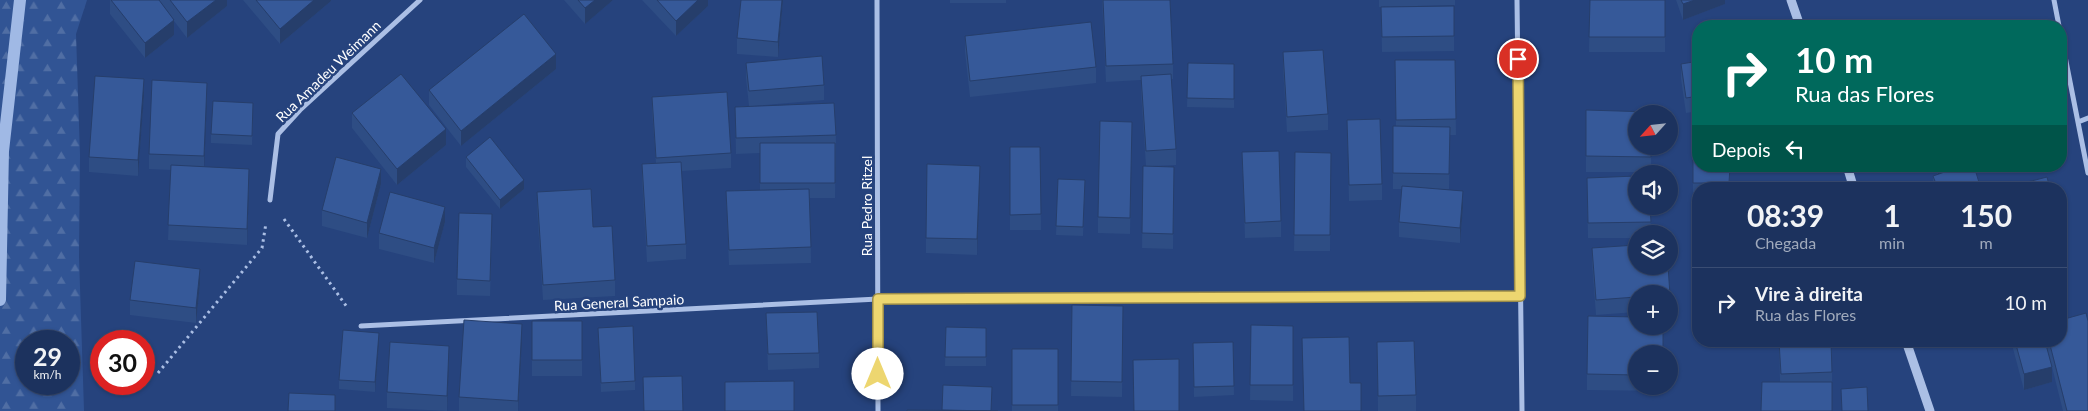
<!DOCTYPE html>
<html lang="pt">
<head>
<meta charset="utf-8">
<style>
  body { margin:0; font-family:Lato,sans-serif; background:#293e67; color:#f1f3f6; height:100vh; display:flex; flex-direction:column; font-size:19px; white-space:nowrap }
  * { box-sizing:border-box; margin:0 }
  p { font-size:16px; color:#a0aabc }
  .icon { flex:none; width:28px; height:28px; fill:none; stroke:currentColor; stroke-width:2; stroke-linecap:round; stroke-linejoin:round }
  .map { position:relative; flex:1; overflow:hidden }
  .side { position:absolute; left:1692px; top:182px; width:375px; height:165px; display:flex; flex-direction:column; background:#1c325e; border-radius:20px; box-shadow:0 1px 4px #0004,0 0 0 1px #3a4d73 }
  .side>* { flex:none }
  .hud { position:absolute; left:1692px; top:20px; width:375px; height:152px; border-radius:20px; box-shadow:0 1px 4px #0004,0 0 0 1px #3a4d73; background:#00695c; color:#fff; overflow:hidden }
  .needle { width:32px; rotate:243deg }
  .controls { position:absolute; left:1628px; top:105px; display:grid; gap:10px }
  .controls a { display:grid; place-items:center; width:50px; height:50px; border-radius:50%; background:#1c325e; box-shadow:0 1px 4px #0004,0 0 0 1px #3a4d73; font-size:25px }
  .speed { position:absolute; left:15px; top:330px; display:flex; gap:10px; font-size:25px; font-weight:700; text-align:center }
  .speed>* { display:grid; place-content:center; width:65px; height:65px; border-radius:50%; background:#1c325e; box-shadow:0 1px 4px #0004,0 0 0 1px #3a4d73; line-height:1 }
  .speed small { font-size:12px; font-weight:400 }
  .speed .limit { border:8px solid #d22; background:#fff; color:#111 }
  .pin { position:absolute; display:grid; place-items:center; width:42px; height:42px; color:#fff; margin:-21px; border:2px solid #fff; border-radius:50%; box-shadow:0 1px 5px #0007 }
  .me { position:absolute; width:55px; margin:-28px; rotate:0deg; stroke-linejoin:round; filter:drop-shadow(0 0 4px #0008) }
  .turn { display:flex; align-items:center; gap:18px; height:105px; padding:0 20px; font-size:22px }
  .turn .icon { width:65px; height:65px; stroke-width:2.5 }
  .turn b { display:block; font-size:35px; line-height:42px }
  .then { display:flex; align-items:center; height:48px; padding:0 20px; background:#0003; gap:10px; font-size:19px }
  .eta { display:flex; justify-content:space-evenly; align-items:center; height:85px; text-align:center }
  .eta b { font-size:30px; font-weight:700; line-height:35px }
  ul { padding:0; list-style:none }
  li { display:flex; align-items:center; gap:15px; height:70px; padding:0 20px; border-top:1px solid #3a4d73 }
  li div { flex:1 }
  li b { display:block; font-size:19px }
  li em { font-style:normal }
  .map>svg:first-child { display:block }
  .forest { fill:url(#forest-firs); fill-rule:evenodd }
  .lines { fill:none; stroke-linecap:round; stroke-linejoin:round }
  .stream { stroke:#a0b9e5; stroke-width:12 }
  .path { stroke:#abbfe5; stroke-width:3; stroke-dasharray:2.5 4; stroke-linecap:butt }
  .minor { stroke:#abbfe5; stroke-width:5 }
  .tertiary { stroke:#abbfe5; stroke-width:9 }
  .wall { fill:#2e4d84 }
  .shaded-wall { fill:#263e6b }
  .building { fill:#365999; stroke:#263e6b }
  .route-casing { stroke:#9a8b49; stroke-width:12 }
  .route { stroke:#edd670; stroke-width:9 }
  .labels { text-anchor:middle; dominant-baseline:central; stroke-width:5; stroke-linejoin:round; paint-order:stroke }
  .street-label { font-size:14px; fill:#fff; stroke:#26437d }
</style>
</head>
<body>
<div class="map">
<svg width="2088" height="411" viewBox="0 0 2088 411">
  <defs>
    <pattern id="forest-firs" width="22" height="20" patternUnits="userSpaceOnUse" patternTransform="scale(1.25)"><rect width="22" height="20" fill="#315494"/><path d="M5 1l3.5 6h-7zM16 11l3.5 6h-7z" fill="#506ea4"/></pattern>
  </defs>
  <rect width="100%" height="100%" fill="#26437d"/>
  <path class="forest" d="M 0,0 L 87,0 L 76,34 L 80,155 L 79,257 L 84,411 L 0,411 ZM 26,341 L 69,341 L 69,384 L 26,384 Z"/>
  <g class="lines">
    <path class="stream" d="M 0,300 L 3,151 L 20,0"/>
    <path class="path" d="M 284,219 L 347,307
      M 158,373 L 262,248 L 266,223"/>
    <path class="minor" d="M 877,0 L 878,411
      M 1517,0 L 1522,411
      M 2054,0 L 2059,26
      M 2061,36 L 2088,173
      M 2078,122 L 2088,118
      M 270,200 L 278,134 L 300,110 L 420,0
      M 361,326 L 878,299 L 1520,296"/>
    <path class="tertiary" d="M 1791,0 L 1800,26
      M 1847,166 L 1854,189
      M 1906,341 L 1930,411"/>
  </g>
  <path class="wall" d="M 110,0 L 227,0 L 227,6 L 187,38 L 174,21 L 174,35 L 145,58 L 110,14 Z
    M 243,0 L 331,0 L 331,1 L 280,44 Z
    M 564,0 L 613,0 L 585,24 Z
    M 642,0 L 708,0 L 708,6 L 676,36 Z
    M 783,0 L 778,57 L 737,54 L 737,38 Z
    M 950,0 L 1006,0 L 1006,3 L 950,3 Z
    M 1102,0 L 1170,0 L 1173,64 L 1173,79 L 1171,79 L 1176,149 L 1176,165 L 1153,166 L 1174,167 L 1173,249 L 1142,248 L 1143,166 L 1146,166 L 1141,92 L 1141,80 L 1106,82 Z
    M 1379,0 L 1455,0 L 1455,5 L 1379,7 Z
    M 1590,0 L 1665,0 L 1665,52 L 1589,52 Z
    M 1676,0 L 1725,0 L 1725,4 L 1683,20 Z
    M 1454,6 L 1454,51 L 1382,52 L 1381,7 Z
    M 965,36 L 1096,67 L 1096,83 L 970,97 L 965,52 Z
    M 1283,52 L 1328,114 L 1328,130 L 1287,132 L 1283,68 Z
    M 1395,60 L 1455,60 L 1456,135 L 1450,135 L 1449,189 L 1440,189 L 1463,207 L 1460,243 L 1399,237 L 1399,222 L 1402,189 L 1393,189 L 1393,126 L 1396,126 Z
    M 1699,61 L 1699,111 L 1686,113 L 1681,79 L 1681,64 Z
    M 746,63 L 824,85 L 824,100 L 754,106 L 836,135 L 835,198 L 810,198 L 811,263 L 729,265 L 726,191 L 760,190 L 760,153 L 736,154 L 735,107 L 749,106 L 746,78 Z
    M 1188,63 L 1234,64 L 1234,108 L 1187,107 Z
    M 556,69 L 461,146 L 429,105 L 429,90 Z
    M 144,95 L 138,176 L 89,172 L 89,157 Z
    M 652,97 L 731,153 L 731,168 L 681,171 L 686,244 L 686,259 L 647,262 L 642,180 L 642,164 L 656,163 L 652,112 Z
    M 207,98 L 204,167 L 249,185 L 247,245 L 168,240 L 171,170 L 149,169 L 149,154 Z
    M 1586,110 L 1651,146 L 1651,172 L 1586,172 Z
    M 253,112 L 252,145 L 211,143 L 211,134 Z
    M 352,113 L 446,145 L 397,185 L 352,128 Z
    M 1347,120 L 1382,184 L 1382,200 L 1349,201 Z
    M 1132,122 L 1130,234 L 1098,233 L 1098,217 Z
    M 1010,147 L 1040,147 L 1041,230 L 1010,230 Z
    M 1693,147 L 1730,166 L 1730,187 L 1787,189 L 1699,189 L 1699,192 L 1693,192 Z
    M 1242,152 L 1281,221 L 1281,237 L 1245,238 Z
    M 1295,152 L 1331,153 L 1330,251 L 1294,251 Z
    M 466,157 L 524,189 L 500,209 L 466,167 Z
    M 1935,166 L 1974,166 L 1981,189 L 1933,189 L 1933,176 L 1938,175 Z
    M 1587,178 L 1650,206 L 1651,234 L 1636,234 L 1636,238 L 1588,238 Z
    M 1058,179 L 1085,180 L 1083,236 L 1056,235 Z
    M 980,182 L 977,255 L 926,253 L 926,238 Z
    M 381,184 L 367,238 L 322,226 L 322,210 Z
    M 537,192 L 593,227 L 615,280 L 615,296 L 543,300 L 537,208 Z
    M 445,222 L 434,263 L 379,249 L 379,233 Z
    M 492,229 L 490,296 L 457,295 L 457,279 Z
    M 1636,245 L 1636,266 L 1668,266 L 1670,295 L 1670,310 L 1669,310 L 1669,294 L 1636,294 L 1636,312 L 1596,315 L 1592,263 L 1592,248 Z
    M 200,284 L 196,323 L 130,315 L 130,300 Z
    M 1072,305 L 1123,306 L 1122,397 L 1071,396 Z
    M 766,313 L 819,353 L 819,368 L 768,370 Z
    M 532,321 L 582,321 L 582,376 L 532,376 Z
    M 1251,325 L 1293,326 L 1293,401 L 1250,400 Z
    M 946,327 L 986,328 L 986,366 L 945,366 Z
    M 598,328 L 635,381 L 635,390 L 601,392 Z
    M 522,339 L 518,411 L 459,411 L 459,397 Z
    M 1779,341 L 1831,341 L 1832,372 L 1832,411 L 1780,382 Z
    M 2011,341 L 2045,341 L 2051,364 L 2045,341 L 2061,341 L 2088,411 L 2063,411 L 2052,367 L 2052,382 L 2024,390 Z
    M 379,342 L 375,392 L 339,389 L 339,380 Z
    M 1233,342 L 1234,395 L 1194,397 L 1193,352 Z
    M 1377,342 L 1416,395 L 1416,411 L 1378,411 Z
    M 1012,349 L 1058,349 L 1058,411 L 1012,411 Z
    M 1636,354 L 1636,386 L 1662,386 L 1662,391 L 1587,390 L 1587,374 Z
    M 449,361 L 447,411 L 387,408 L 387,392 Z"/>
  <path class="shaded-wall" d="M 216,0 L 227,0 L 227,6 L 187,38 L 187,22 Z
    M 314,0 L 331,0 L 331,1 L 280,44 L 280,29 Z
    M 595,0 L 613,0 L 585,24 L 585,8 Z
    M 698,0 L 708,0 L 708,6 L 676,36 L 676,21 Z
    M 782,0 L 783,0 L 778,57 L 778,42 Z
    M 1695,0 L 1725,0 L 1725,4 L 1683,20 L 1683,4 Z
    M 174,20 L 174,35 L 145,58 L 145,43 Z
    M 556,54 L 556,69 L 461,146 L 461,131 Z
    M 144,79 L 144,95 L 138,176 L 138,160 Z
    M 207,83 L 207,98 L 204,172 L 204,156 Z
    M 446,129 L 446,145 L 397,185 L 397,169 Z
    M 980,166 L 980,182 L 977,255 L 977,239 Z
    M 1938,166 L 1964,166 L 1938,175 Z
    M 249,169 L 249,185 L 247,245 L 247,229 Z
    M 381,169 L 381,184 L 367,238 L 367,223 Z
    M 524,180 L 524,189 L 500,209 L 500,200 Z
    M 1463,191 L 1463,207 L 1460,243 L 1460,228 Z
    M 445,207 L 445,222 L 434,263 L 434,248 Z
    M 2061,244 L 2064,244 L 2064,259 L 2061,260 Z
    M 200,269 L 200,284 L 196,323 L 196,308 Z
    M 522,324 L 522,339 L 518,411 L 518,401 Z
    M 379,333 L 379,342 L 375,392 L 375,382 Z
    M 449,346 L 449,361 L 447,411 L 447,396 Z
    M 2052,367 L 2052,382 L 2024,390 L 2024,374 Z"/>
  <path class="building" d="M 111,0 L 159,0 L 174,20 L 145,43 Z
    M 170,0 L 216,0 L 187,22 Z
    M 256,0 L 314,0 L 280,29 Z
    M 578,0 L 595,0 L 585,8 Z
    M 657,0 L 698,0 L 676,21 Z
    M 741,0 L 782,0 L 778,42 L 737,38 Z
    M 1103,0 L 1170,0 L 1173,64 L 1106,66 Z
    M 1590,0 L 1665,0 L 1665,37 L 1589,37 Z
    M 1681,0 L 1695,0 L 1683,4 Z
    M 1454,6 L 1454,36 L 1382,37 L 1381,7 Z
    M 524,14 L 556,54 L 461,131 L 429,90 Z
    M 1091,22 L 1096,67 L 970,81 L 965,36 Z
    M 2019,23 L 2020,26 L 2009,26 Z
    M 1323,50 L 1328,114 L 1287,117 L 1283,52 Z
    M 822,56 L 824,85 L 749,91 L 746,63 Z
    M 1395,60 L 1455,60 L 1456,119 L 1396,120 Z
    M 1699,61 L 1699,96 L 1686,98 L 1681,64 Z
    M 1188,63 L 1234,64 L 1234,99 L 1187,98 Z
    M 401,74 L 446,129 L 397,169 L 352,113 Z
    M 1171,74 L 1176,149 L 1146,151 L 1141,76 Z
    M 95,76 L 144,79 L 138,160 L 89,157 Z
    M 152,80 L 207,83 L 204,156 L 149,154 Z
    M 727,92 L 731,153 L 656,158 L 652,97 Z
    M 213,101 L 253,103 L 252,136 L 211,134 Z
    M 834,103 L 836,135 L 736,138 L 735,107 Z
    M 1586,110 L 1651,112 L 1651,114 L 1636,114 L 1636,146 L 1651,146 L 1651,157 L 1586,156 Z
    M 1380,119 L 1382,184 L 1349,185 L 1347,120 Z
    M 1100,121 L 1132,122 L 1130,218 L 1098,217 Z
    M 1393,126 L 1450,127 L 1449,174 L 1393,173 Z
    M 490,137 L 524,180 L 500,200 L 466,157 Z
    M 760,143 L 835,143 L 835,183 L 760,183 Z
    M 1010,147 L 1040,147 L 1041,214 L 1010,215 Z
    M 1693,147 L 1699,147 L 1699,166 L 1730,166 L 1729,183 L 1693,183 Z
    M 1279,151 L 1281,221 L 1245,223 L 1242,152 Z
    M 1295,152 L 1331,153 L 1330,235 L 1294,235 Z
    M 336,157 L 381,169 L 367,223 L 322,210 Z
    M 681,162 L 686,244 L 647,246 L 642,164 Z
    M 927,164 L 980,166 L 977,239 L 926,238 Z
    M 171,165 L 249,169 L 247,229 L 168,225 Z
    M 1143,166 L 1174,167 L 1173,234 L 1142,233 Z
    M 1962,166 L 1974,166 L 1981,189 L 1938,189 L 1933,176 Z
    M 1636,176 L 1636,206 L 1650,206 L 1651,222 L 1588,223 L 1587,178 Z
    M 2047,177 L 2050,189 L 2013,189 L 2012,186 Z
    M 1058,179 L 1085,180 L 1083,227 L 1056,226 Z
    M 1786,184 L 1787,189 L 1707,189 L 1707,188 Z
    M 1402,186 L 1463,191 L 1460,228 L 1399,222 Z
    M 591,189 L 593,227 L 612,226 L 615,280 L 543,285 L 537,192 Z
    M 809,189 L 811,247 L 729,250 L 726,191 Z
    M 390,192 L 445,207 L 434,248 L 379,233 Z
    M 459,213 L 492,214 L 490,281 L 457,279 Z
    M 2061,231 L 2064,244 L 2061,244 Z
    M 1636,245 L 1636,266 L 1668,266 L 1670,295 L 1669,295 L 1669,294 L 1636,294 L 1636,297 L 1596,300 L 1592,248 Z
    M 135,261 L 200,269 L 196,308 L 130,300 Z
    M 1072,305 L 1123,306 L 1122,382 L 1071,381 Z
    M 817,312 L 819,353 L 768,354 L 766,313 Z
    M 2086,313 L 2088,321 L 2088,411 L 2067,411 L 2049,341 L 2061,341 L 2061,320 Z
    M 1588,316 L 1636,317 L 1636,326 L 1663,326 L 1663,354 L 1636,354 L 1636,375 L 1587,374 Z
    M 464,320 L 522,324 L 518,401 L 459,397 Z
    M 532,321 L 582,321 L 582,360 L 532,360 Z
    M 1251,325 L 1293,326 L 1293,385 L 1250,385 Z
    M 633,326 L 635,381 L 601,383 L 598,328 Z
    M 946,327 L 986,328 L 986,357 L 945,357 Z
    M 343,330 L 379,333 L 375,382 L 339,380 Z
    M 1349,337 L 1350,383 L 1361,383 L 1361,411 L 1304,411 L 1302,338 Z
    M 1414,341 L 1416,395 L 1378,396 L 1377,342 Z
    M 1779,341 L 1831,341 L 1832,372 L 1781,374 Z
    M 2015,341 L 2045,341 L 2052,367 L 2024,374 Z
    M 390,342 L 449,346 L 447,396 L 387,392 Z
    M 1233,342 L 1234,386 L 1194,387 L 1193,343 Z
    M 1012,349 L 1058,349 L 1058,405 L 1012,405 Z
    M 1179,359 L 1179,411 L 1134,411 L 1133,360 Z
    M 682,376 L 683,411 L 644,411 L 643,377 Z
    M 794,381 L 794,411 L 725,411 L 725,382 Z
    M 1762,382 L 1832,382 L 1832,411 L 1761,411 Z
    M 943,385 L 992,387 L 991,411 L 942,410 Z
    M 1867,387 L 1868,411 L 1842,411 L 1841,389 Z
    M 289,393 L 335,395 L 335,411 L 288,411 Z
    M 907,410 L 998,411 L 907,411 Z"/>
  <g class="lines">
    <defs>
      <path id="route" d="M 878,374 L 878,299 L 1520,296 L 1518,59"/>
    </defs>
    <use href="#route" class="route-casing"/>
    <use href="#route" class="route"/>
  </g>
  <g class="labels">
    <g class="street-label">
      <text transform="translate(328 71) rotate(-44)">Rua Amadeu Weimann</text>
      <text transform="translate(866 206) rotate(-90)">Rua Pedro Ritzel</text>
      <text transform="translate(619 302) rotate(-3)">Rua General Sampaio</text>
    </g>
  </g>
</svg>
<div class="controls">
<a><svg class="needle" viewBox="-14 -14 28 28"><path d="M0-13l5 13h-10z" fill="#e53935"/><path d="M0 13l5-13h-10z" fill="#a0aabc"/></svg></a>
<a><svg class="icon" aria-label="sound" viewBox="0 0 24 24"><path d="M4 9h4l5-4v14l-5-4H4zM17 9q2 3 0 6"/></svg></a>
<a><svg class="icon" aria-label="layers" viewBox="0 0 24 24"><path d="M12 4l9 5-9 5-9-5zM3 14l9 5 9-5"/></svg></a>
<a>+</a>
<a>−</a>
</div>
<div class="speed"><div>29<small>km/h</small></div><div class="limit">30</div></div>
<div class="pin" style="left:1518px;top:59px;background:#d93025"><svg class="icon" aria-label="arrive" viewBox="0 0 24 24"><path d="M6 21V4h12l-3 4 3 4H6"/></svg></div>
<svg class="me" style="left:878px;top:374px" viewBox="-20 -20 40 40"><circle r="19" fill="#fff"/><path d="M0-13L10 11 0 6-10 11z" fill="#edd670"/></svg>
<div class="hud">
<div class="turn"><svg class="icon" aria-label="right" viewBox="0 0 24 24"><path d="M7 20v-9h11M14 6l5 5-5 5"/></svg><div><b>10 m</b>Rua das Flores</div></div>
<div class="then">Depois<svg class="icon" aria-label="left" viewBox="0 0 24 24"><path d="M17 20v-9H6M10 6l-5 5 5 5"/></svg></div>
</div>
<section class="side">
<div class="eta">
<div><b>08:39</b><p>Chegada</p></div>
<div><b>1</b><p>min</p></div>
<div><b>150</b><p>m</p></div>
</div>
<ul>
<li><svg class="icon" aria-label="right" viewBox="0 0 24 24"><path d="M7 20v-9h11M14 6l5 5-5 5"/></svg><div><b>Vire à direita</b><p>Rua das Flores</p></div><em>10 m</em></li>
</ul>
</section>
</div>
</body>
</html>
